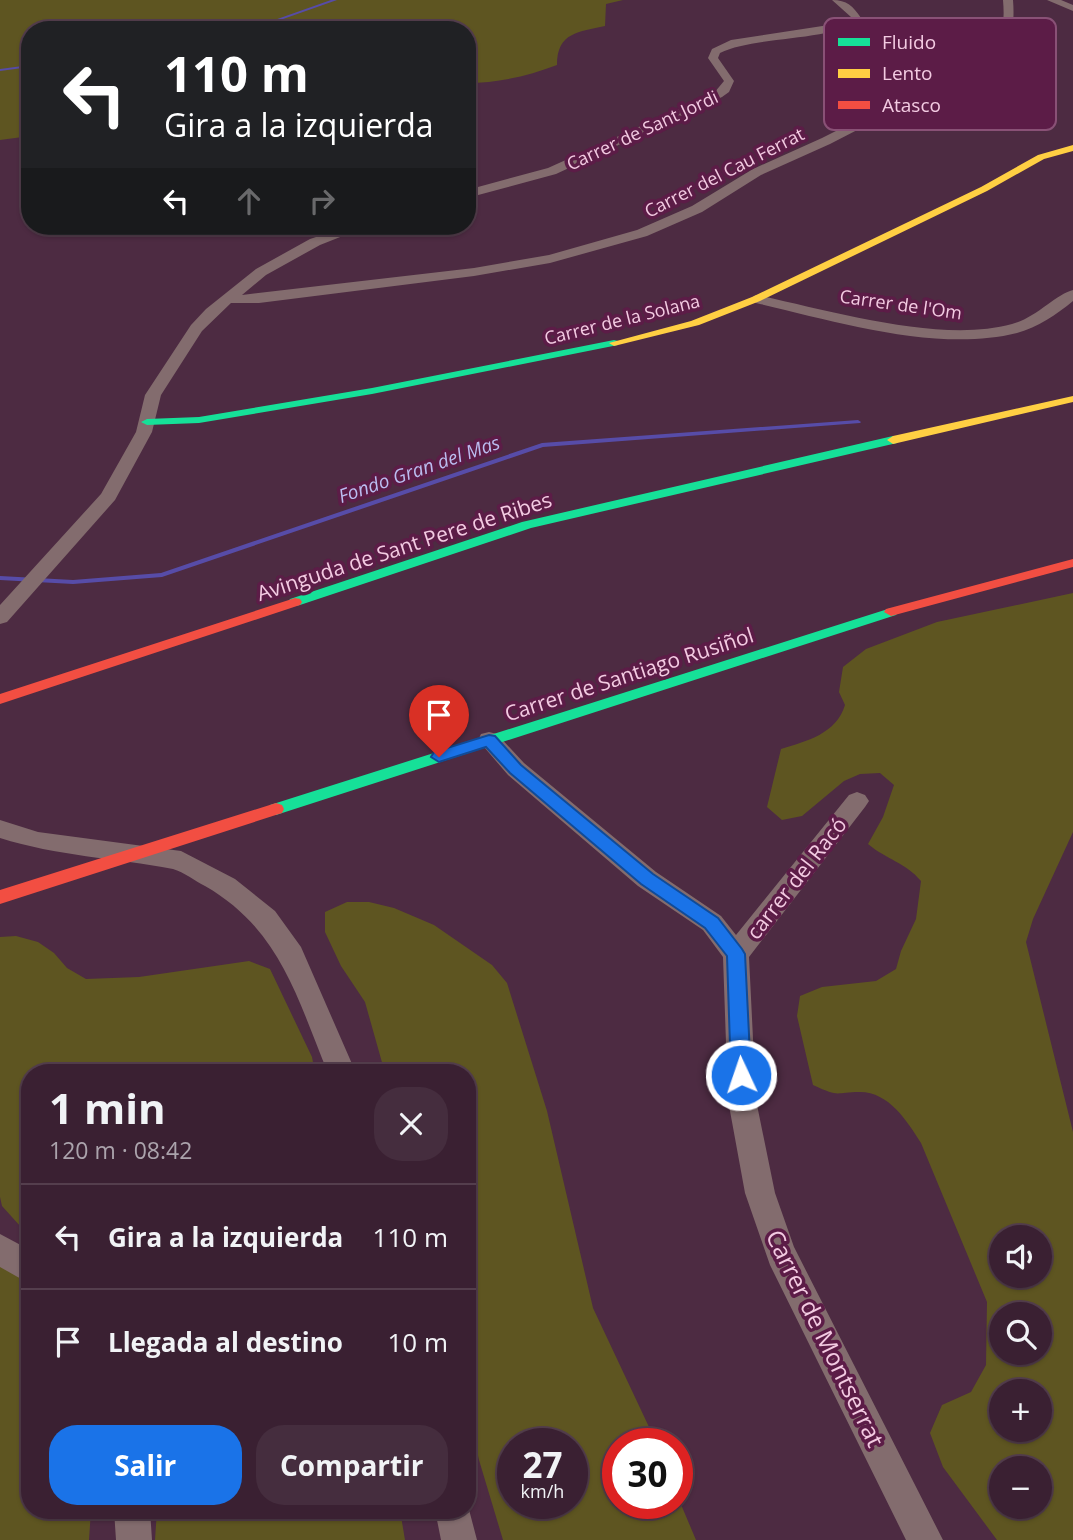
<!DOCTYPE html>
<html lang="es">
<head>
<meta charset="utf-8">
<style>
  body { margin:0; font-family:"Open Sans",sans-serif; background:#452d3e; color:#f1f3f6; height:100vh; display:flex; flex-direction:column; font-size:26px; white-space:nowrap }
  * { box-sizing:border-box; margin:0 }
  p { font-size:23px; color:#aba3ac }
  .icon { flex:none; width:38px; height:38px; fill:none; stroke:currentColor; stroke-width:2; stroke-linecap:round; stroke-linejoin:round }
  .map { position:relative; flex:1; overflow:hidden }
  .side { position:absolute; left:21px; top:1064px; width:455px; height:455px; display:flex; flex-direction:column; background:#3a2032; border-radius:28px; box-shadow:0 2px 5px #0004,0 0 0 2px #543e4d }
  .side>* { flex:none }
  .top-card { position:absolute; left:21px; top:21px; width:455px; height:214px; border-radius:28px; box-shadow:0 2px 5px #0004,0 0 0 2px #543e4d; background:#202124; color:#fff; overflow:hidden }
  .fabs { position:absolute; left:989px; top:1225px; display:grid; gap:14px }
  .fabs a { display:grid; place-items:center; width:63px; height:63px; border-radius:50%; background:#3a2032; box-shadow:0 2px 5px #0004,0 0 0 2px #543e4d; font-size:35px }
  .speed { position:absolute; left:497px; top:1428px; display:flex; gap:14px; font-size:35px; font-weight:700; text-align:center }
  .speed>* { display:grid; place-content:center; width:91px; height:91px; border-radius:50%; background:#3a2032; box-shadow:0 2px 5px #0004,0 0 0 2px #543e4d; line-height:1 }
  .speed small { font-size:18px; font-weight:400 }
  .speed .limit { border:10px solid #d22; background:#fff; color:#111 }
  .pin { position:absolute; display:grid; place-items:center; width:60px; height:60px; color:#fff; margin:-72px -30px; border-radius:50% 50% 50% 0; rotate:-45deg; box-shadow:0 0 7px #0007 }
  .pin .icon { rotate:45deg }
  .me { position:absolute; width:77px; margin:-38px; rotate:357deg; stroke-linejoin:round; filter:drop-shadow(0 0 5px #0008) }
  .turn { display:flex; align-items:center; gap:24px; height:147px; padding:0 28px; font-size:32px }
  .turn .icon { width:91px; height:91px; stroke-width:2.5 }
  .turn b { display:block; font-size:49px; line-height:60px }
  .lanes { display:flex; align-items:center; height:66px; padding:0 28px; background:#0003; justify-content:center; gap:35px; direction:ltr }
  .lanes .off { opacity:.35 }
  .round { display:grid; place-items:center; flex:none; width:74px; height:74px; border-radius:28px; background:#452d3e }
  .overview { display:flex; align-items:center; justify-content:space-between; height:119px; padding:0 28px }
  h1 { font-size:42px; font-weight:700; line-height:52px }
  .action { display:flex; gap:14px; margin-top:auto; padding:14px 28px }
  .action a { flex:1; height:80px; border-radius:28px; background:#1a73e8; color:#fff; font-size:28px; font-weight:700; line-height:80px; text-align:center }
  .action a+a { background:#452d3e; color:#f1f3f6 }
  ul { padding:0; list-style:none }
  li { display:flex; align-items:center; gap:21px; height:105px; padding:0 28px; border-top:2px solid #543e4d }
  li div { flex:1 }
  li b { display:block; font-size:26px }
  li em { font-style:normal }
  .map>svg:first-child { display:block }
  .green { fill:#5e5521; fill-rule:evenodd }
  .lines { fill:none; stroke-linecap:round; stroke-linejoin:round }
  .stream { fill:#574ca8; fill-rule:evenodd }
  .street { fill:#836c6e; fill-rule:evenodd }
  .fast { fill:#16e098; fill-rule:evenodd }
  .slow { fill:#ffcf43; fill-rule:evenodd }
  .jam { fill:#f24e42; fill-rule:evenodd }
  .route { fill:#1a73e8; stroke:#114b97; stroke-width:2 }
  .labels { text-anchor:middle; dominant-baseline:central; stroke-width:7; stroke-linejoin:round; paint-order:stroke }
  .far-street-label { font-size:18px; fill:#f3cbe2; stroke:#5c1c47 }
  .far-water-label { font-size:19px; font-style:italic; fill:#bbbdf0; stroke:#5c1c47 }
  .street-label { font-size:21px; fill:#f3cbe2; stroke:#5c1c47 }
  .near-street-label { font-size:24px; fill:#f3cbe2; stroke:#5c1c47 }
  .key { fill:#5c1c47; stroke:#895176; stroke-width:2 }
  .key-label { font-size:19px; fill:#f3cbe2 }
</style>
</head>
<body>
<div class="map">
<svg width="1073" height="1540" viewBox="0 0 1073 1540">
  <rect width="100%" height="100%" fill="#4d2b42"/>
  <path class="green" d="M 0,0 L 623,0 L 606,4 L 605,26 C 579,32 557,32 557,65 C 528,76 498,83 467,83 L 467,30 L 30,30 L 30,136 L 0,140 Z
    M 1073,593 L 1073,832 L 1033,919 L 1026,942 L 1073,1132 L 1073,1540 L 997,1540 L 943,1467 L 930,1433 L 942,1405 L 971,1392 L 986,1365 L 987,1302 L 921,1143 C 907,1121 889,1092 860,1092 C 834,1092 841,1098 813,1085 L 797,1016 L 800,996 L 822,987 L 876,981 L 896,969 L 901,951 L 916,919 L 921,881 C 905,862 887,860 868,844 L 883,817 L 894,785 L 880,773 L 860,774 L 844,781 L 802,816 L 782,820 L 767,807 L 781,749 C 807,741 836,734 845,705 L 839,692 L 843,667 L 866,649 L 937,622 ZM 1040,1237 L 1040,1276 L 1001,1276 L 1001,1237 ZM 1040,1314 L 1040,1353 L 1001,1353 L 1001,1314 ZM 1040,1391 L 1040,1430 L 1001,1430 L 1001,1391 ZM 1001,1468 L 1040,1468 L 1040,1507 L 1001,1507 Z
    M 347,902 L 369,902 L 394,908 L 434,925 L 492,965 L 507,983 L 547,1111 L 593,1308 L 657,1444 L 618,1444 L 618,1503 L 677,1503 L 677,1495 L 696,1540 L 503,1540 L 479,1460 L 467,1407 L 467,1073 L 385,1073 L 365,1002 L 341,966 L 325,932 L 325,912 ZM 513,1444 L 572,1444 L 572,1503 L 513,1503 Z
    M 16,936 L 38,942 L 54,953 L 67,968 L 86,979 L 139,977 L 249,961 L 270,969 L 312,1057 L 315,1073 L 30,1073 L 30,1237 L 2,1206 L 0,1197 L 0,937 Z
    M 0,1260 L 8,1264 L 30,1291 L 30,1510 L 91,1510 L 89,1540 L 0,1540 Z
    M 157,1510 L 400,1510 L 405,1540 L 155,1540 Z"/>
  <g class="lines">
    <path class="stream" d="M 331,0 L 337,0 L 252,30 L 246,30 Z
      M 30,65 L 30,67 L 0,71 L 0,69 Z
      M 858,420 L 861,422 L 860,423 L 543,447 L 162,577 L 73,584 L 0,580 L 0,576 L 73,580 L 161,573 L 542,443 Z"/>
    <path class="street" d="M 832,0 C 847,0 853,6 861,18 C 837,42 757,35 720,53 L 718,58 L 734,81 L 729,92 L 722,97 L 556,174 L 467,198 L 467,190 L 548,168 L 714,93 L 724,81 L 708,58 L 712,49 L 731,40 L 842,23 L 851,17 Z
      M 1003,0 L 1013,0 C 1015,26 1012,42 993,60 L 830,144 L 761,175 L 702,212 L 647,236 L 550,263 L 474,276 L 259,303 L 231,303 L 202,331 L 161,395 L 152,432 L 115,500 L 7,622 L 0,624 L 0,605 L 101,494 L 136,432 L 145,395 L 191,325 L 206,309 L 256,269 L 310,239 L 349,226 L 368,226 L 320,245 L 266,275 L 242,295 L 474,268 L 549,255 L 637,230 L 692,206 L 753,169 L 822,138 L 985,56 C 1003,39 1005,24 1003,0 Z
      M 1047,0 L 1061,0 L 1073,5 L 1073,11 Z
      M 1073,290 L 1073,301 C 1056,315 1038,327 1017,333 C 937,353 835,321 756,303 L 749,299 L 756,295 C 829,310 940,344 1012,324 C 1036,318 1056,294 1073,290 Z
      M 489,732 L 497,734 L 524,763 L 656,872 L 721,916 L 736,935 L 849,795 L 857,792 L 865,795 L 869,801 L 865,807 L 749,957 L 756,1100 L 775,1193 L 794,1247 L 943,1540 L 906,1540 L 770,1265 L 745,1193 L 728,1100 L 723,957 L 703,930 L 638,886 L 508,775 L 478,740 L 481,734 Z
      M 0,820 L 38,832 L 181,851 L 235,879 L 275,911 L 301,947 L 356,1073 L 328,1073 C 297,998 280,929 205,886 C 195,881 184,872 173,869 C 115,858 57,856 0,838 Z
      M 0,1234 L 30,1250 L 30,1284 L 0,1267 Z
      M 467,1502 L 477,1540 L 441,1540 L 435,1510 L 467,1510 Z
      M 114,1510 L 150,1510 L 152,1540 L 116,1540 Z"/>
    <path class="fast" d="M 614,340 L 618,341 L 618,345 L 372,394 L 199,423 L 147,425 L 141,422 L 147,419 L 199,417 L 372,388 Z
      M 893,436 L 899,440 L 897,443 L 531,528 L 300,605 L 295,606 L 288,602 L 290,599 L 522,522 Z
      M 891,608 L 896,609 L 898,612 L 896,615 L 276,815 L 270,813 L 268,809 L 270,805 Z"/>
    <path class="slow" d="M 1073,145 L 1073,151 L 1044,159 L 987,191 L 760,301 L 699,325 L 614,346 L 609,343 L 691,321 L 752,297 L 981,187 L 1038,155 Z
      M 1073,396 L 1073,402 L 893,444 L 887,440 L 893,436 Z"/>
    <path class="jam" d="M 1073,559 L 1073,567 L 891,616 L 884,612 L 886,609 Z
      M 295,598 L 300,599 L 302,602 L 300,605 L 0,704 L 0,694 Z
      M 276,803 L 282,805 L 284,809 L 282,813 L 0,904 L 0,890 Z"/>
  </g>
  <path class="route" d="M 489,735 L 495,736 L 521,765 L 653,874 L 718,918 L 742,949 L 745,954 L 751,1075 L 748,1082 L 741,1084 L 734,1082 L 731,1075 L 727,956 L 705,928 L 641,884 L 510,773 L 486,747 L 439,762 L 431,757 L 434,752 Z"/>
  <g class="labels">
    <g class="far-street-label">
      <text transform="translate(642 130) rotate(-25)">Carrer de Sant Jordi</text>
      <text transform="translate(724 172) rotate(-27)">Carrer del Cau Ferrat</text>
      <text transform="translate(901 304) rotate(8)">Carrer de l'Om</text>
      <text transform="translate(622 319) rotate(-14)">Carrer de la Solana</text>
    </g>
    <g class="far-water-label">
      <text transform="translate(419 469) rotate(-19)">Fondo Gran del Mas</text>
    </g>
    <g class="street-label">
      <text transform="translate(404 546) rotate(-18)">Avinguda de Sant Pere de Ribes</text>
      <text transform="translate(629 674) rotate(-18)">Carrer de Santiago Rusiñol</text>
      <text transform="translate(796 878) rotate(-52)">carrer del Racó</text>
    </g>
    <g class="near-street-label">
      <text transform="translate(826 1338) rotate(64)">Carrer de Montserrat</text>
    </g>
  </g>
  <rect x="824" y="18" width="232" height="112" rx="10" class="key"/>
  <rect x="838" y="38" width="32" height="8" fill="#16e098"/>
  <rect x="838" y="69" width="32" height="9" fill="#ffcf43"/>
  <rect x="838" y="101" width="32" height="8" fill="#f24e42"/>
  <g class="key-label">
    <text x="882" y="49">Fluido</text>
    <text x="882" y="80">Lento</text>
    <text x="882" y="112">Atasco</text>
  </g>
</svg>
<div class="fabs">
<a><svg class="icon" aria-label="sound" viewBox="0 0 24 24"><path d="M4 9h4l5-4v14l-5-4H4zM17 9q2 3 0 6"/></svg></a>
<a><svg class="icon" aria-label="search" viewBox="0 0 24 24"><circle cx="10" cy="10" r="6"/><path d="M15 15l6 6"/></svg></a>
<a>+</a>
<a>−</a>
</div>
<div class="speed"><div>27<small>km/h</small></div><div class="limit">30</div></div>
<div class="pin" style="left:439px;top:757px;background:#d93025"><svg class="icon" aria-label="arrive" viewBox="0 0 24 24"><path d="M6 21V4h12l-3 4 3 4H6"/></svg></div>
<svg class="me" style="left:741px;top:1075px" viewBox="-20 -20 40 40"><circle r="17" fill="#1a73e8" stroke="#fff" stroke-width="3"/><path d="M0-11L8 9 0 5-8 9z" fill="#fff"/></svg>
<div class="top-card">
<div class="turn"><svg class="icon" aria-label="left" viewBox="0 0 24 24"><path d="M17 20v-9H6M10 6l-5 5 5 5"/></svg><div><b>110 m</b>Gira a la izquierda</div></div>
<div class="lanes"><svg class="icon" aria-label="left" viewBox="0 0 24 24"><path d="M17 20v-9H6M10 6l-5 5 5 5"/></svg><svg class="icon off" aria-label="ahead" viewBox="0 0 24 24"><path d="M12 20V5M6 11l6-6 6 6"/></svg><svg class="icon off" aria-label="right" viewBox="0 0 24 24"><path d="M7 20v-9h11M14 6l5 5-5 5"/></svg></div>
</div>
<section class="side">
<div class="overview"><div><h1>1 min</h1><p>120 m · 08:42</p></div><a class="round"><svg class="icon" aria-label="close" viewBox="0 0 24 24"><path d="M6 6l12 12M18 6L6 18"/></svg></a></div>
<ul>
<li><svg class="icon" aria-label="left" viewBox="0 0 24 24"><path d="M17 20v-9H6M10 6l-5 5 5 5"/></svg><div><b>Gira a la izquierda</b></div><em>110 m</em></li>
<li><svg class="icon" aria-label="arrive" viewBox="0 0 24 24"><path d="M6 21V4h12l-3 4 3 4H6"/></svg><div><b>Llegada al destino</b></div><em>10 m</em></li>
</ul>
<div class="action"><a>Salir</a><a>Compartir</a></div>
</section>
</div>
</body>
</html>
